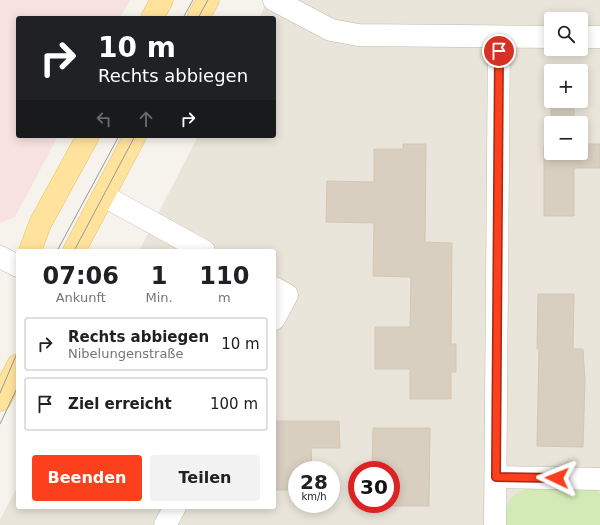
<!DOCTYPE html>
<html lang="de">
<head>
<meta charset="utf-8">
<style>
  body { margin:0; font-family:"DejaVu Sans",sans-serif; background:#f2f2f2; color:#202124; height:100vh; display:flex; flex-direction:column; font-size:15px; white-space:nowrap }
  * { box-sizing:border-box; margin:0 }
  p { font-size:13px; color:#757577 }
  .icon { flex:none; width:22px; height:22px; fill:none; stroke:currentColor; stroke-width:2; stroke-linecap:round; stroke-linejoin:round }
  .map { position:relative; flex:1; overflow:hidden }
  .panel { position:absolute; left:16px; top:249px; width:260px; height:260px; display:flex; flex-direction:column; background:#fff; border-radius:4px; box-shadow:0 2px 10px #0003 }
  .panel>* { flex:none }
  .banner { position:absolute; left:16px; top:16px; width:260px; height:122px; border-radius:4px; box-shadow:0 2px 10px #0003; background:#202124; color:#fff; overflow:hidden }
  .tools { position:absolute; left:544px; top:12px; display:grid; gap:8px }
  .tools a { display:grid; place-items:center; width:44px; height:44px; border-radius:4px; background:#fff; box-shadow:0 2px 10px #0003; font-size:20px }
  .speed { position:absolute; left:288px; top:461px; display:flex; gap:8px; font-size:20px; font-weight:700; text-align:center }
  .speed>* { display:grid; place-content:center; width:52px; height:52px; border-radius:50%; background:#fff; box-shadow:0 2px 10px #0003; line-height:1 }
  .speed small { font-size:10px; font-weight:400 }
  .speed .limit { border:6px solid #d22; background:#fff; color:#111 }
  .pin { position:absolute; display:grid; place-items:center; width:34px; height:34px; color:#fff; margin:-17px; border:2px solid #fff; border-radius:50%; box-shadow:0 1px 4px #0007 }
  .me { position:absolute; width:44px; margin:-22px; rotate:272deg; stroke-linejoin:round; filter:drop-shadow(0 0 3px #0008) }
  .turn { display:flex; align-items:center; gap:14px; height:84px; padding:0 16px; font-size:18px }
  .turn .icon { width:52px; height:52px; stroke-width:2.5 }
  .turn b { display:block; font-size:28px; line-height:34px }
  .lanes { display:flex; align-items:center; height:38px; padding:0 16px; background:#0003; justify-content:center; gap:20px; direction:ltr }
  .lanes .off { opacity:.35 }
  .eta { display:flex; justify-content:space-evenly; align-items:center; height:68px; text-align:center }
  .eta b { font-size:24px; font-weight:600; line-height:28px }
  .primary-button { display:flex; gap:8px; margin-top:auto; padding:8px 16px }
  .primary-button a { flex:1; height:46px; border-radius:4px; background:#fc3f1d; color:#fff; font-size:16px; font-weight:600; line-height:46px; text-align:center }
  .primary-button a+a { background:#f2f2f2; color:#202124 }
  ul { padding:0; list-style:none }
  li { display:flex; align-items:center; gap:12px; height:54px; margin:0 8px 6px; padding:0 8px; border:2px solid #e0e0e0; border-radius:4px }
  li div { flex:1 }
  li b { display:block; font-size:15px }
  li em { font-style:normal }
  .map>svg:first-child { display:block }
  .residential { fill:#eae5da; fill-rule:evenodd }
  .medical { fill:#f6e3e0 }
  .green { fill:#d2eab5 }
  .building { fill:#d8cfc1; stroke:#d3c7b4 }
  .lines { fill:none; stroke-linecap:round; stroke-linejoin:round }
  .minor-casing { stroke:#c2bbae; stroke-width:23 }
  .major-casing { stroke:#e6c16a; stroke-width:23 }
  .minor { stroke:#fff; stroke-width:22 }
  .major { stroke:#ffe39c; stroke-width:22 }
  .tram { stroke:#9a9a9a; stroke-width:1 }
  .route-casing { stroke:#a42913; stroke-width:10 }
  .route { stroke:#fc3f1d; stroke-width:7 }
</style>
</head>
<body>
<div class="map">
<svg width="600" height="525" viewBox="0 0 600 525">
  <rect width="100%" height="100%" fill="#f6f3ec"/>
  <path class="residential" d="M 268,0 L 600,0 L 600,525 L 0,525 L 0,520 L 18,485 L 18,507 L 274,507 L 274,251 L 139,251 L 198,136 L 274,136 L 274,18 L 259,18 ZM 551,19 L 581,19 L 581,49 L 551,49 ZM 551,71 L 581,71 L 581,101 L 551,101 ZM 551,123 L 581,123 L 581,153 L 551,153 ZM 297,470 L 331,470 L 331,504 L 297,504 ZM 357,470 L 391,470 L 391,504 L 357,504 Z"/>
  <path class="medical" d="M 0,0 L 130,0 L 120,18 L 18,18 L 18,136 L 58,136 L 15,217 L 0,223 Z"/>
  <path class="green" d="M 531,487 L 595,490 L 600,494 L 600,525 L 506,525 C 506,501 507,496 531,487 Z"/>
  <path class="building" d="M 551,101 L 574,101 L 574,123 L 551,123 L 551,153 L 581,153 L 581,144 L 600,144 L 600,168 L 574,168 L 574,216 L 544,216 L 544,145 L 551,145 Z
    M 403,144 L 426,144 L 425,242 L 452,243 L 451,344 L 456,344 L 456,372 L 451,372 L 451,399 L 410,399 L 410,369 L 375,369 L 375,327 L 410,327 L 411,277 L 373,276 L 374,223 L 326,222 L 327,181 L 374,182 L 374,149 L 403,149 Z
    M 538,294 L 574,294 L 573,349 L 583,349 L 585,381 L 583,447 L 537,446 L 539,349 L 537,349 Z
    M 274,421 L 339,421 L 340,448 L 311,448 L 312,470 L 297,470 L 297,490 L 274,490 Z
    M 373,428 L 430,428 L 429,506 L 372,506 L 372,504 L 391,504 L 391,470 L 372,470 Z"/>
  <g class="lines">
    <defs>
      <path id="minor" d="M 274,0 L 331,30 L 358,35 L 551,37
        M 581,37 L 600,37
        M 104,196 L 204,251
        M 0,257 L 18,266
        M 274,288 L 287,295 L 274,319
        M 496,477 L 600,479
        M 165,525 L 175,507
        M 495,525 L 499,37"/>
      <path id="major" d="M 152,18 L 162,0
        M 198,18 L 208,0
        M 30,251 L 40,224 L 88,136
        M 74,251 L 135,136
        M 0,400 L 18,365"/>
    </defs>
    <use href="#minor" class="minor-casing"/>
    <use href="#major" class="major-casing"/>
    <use href="#minor" class="minor"/>
    <use href="#major" class="major"/>
    <path class="tram" d="M 183,18 L 193,0
      M 198,18 L 208,0
      M 57,251 L 119,136
      M 74,251 L 135,136
      M 0,393 L 18,351
      M 0,424 L 18,386"/>
  </g>
  <g class="lines">
    <defs>
      <path id="route" d="M 499,51 L 496,477 L 557,478"/>
    </defs>
    <use href="#route" class="route-casing"/>
    <use href="#route" class="route"/>
  </g>
</svg>
<div class="tools">
<a><svg class="icon" aria-label="search" viewBox="0 0 24 24"><circle cx="10" cy="10" r="6"/><path d="M15 15l6 6"/></svg></a>
<a>+</a>
<a>−</a>
</div>
<div class="speed"><div>28<small>km/h</small></div><div class="limit">30</div></div>
<div class="pin" style="left:499px;top:51px;background:#d93025"><svg class="icon" aria-label="arrive" viewBox="0 0 24 24"><path d="M6 21V4h12l-3 4 3 4H6"/></svg></div>
<svg class="me" style="left:557px;top:478px" viewBox="-20 -20 40 40"><path d="M0-17L14 15 0 8-14 15z" fill="#fc3f1d" stroke="#fff" stroke-width="4"/></svg>
<div class="banner">
<div class="turn"><svg class="icon" aria-label="right" viewBox="0 0 24 24"><path d="M7 20v-9h11M14 6l5 5-5 5"/></svg><div><b>10 m</b>Rechts abbiegen</div></div>
<div class="lanes"><svg class="icon off" aria-label="left" viewBox="0 0 24 24"><path d="M17 20v-9H6M10 6l-5 5 5 5"/></svg><svg class="icon off" aria-label="ahead" viewBox="0 0 24 24"><path d="M12 20V5M6 11l6-6 6 6"/></svg><svg class="icon" aria-label="right" viewBox="0 0 24 24"><path d="M7 20v-9h11M14 6l5 5-5 5"/></svg></div>
</div>
<section class="panel">
<div class="eta">
<div><b>07:06</b><p>Ankunft</p></div>
<div><b>1</b><p>Min.</p></div>
<div><b>110</b><p>m</p></div>
</div>
<ul>
<li><svg class="icon" aria-label="right" viewBox="0 0 24 24"><path d="M7 20v-9h11M14 6l5 5-5 5"/></svg><div><b>Rechts abbiegen</b><p>Nibelungenstraße</p></div><em>10 m</em></li>
<li><svg class="icon" aria-label="arrive" viewBox="0 0 24 24"><path d="M6 21V4h12l-3 4 3 4H6"/></svg><div><b>Ziel erreicht</b></div><em>100 m</em></li>
</ul>
<div class="primary-button"><a>Beenden</a><a>Teilen</a></div>
</section>
</div>
</body>
</html>
